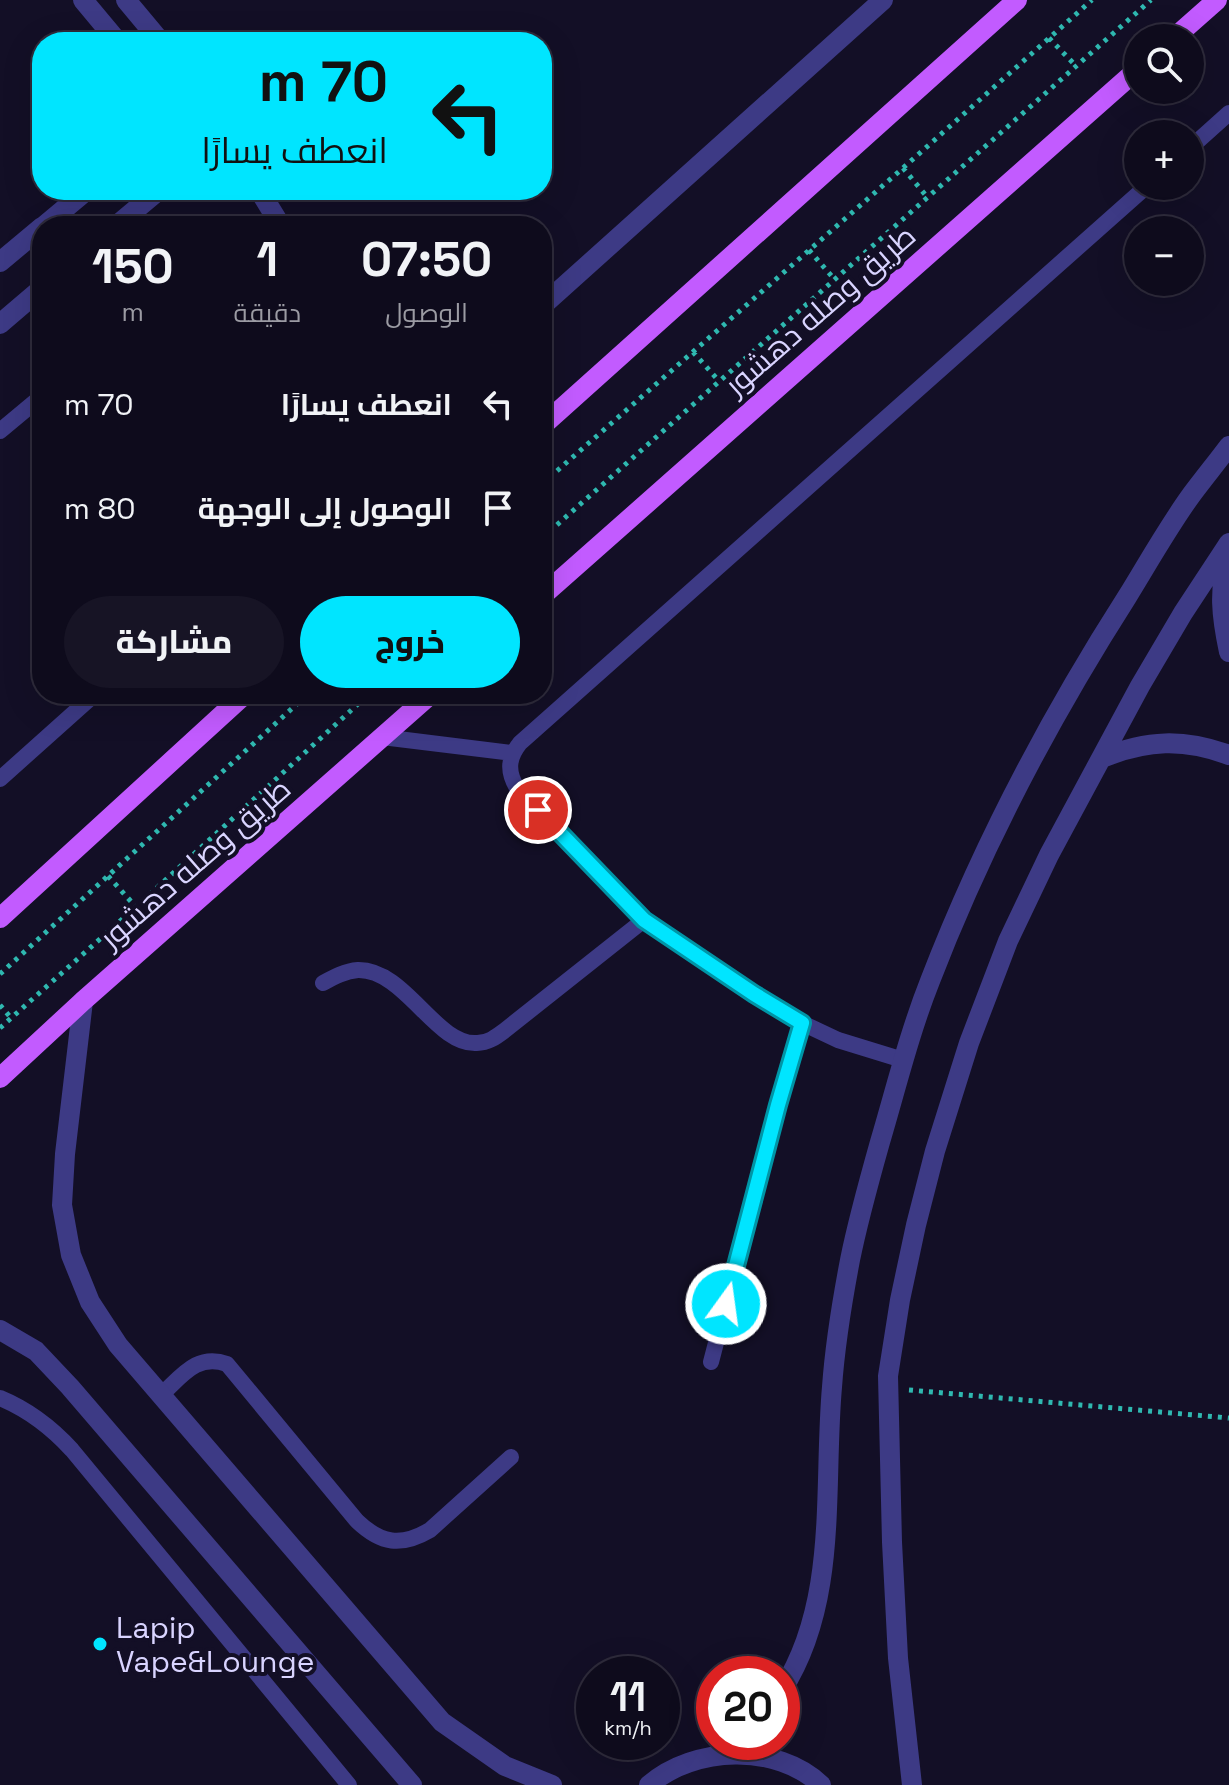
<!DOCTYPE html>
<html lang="ar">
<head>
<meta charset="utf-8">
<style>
  body { margin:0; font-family:"Space Grotesk",Cairo,sans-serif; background:#171425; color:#f1f3f6; direction:rtl; height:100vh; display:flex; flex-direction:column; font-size:30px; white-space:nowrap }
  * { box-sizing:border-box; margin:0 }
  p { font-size:26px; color:#9b9ba3 }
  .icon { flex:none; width:44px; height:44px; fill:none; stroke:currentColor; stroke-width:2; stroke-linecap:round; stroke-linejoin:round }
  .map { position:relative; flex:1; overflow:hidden; direction:ltr }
  .panel { position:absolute; left:32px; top:216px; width:520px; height:488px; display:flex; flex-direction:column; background:#0e0b1c; border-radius:32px; box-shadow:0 8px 32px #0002,0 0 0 2px #2e2b3b; direction:rtl }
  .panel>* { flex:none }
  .guide { position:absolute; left:32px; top:32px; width:520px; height:168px; border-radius:32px; box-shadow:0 8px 32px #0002,0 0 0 2px #2e2b3b; direction:rtl; background:#00e5ff; color:#111; overflow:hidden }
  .controls { position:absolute; left:1124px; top:24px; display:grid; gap:16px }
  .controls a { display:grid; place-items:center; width:80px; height:80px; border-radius:50%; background:#0e0b1c; box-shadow:0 8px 32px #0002,0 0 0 2px #2e2b3b; font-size:40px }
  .speed { position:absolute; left:576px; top:1656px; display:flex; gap:16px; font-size:40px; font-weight:700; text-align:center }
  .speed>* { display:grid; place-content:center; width:104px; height:104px; border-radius:50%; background:#0e0b1c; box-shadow:0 8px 32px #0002,0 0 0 2px #2e2b3b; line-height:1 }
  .speed small { font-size:20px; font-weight:400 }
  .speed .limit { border:12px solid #d22; background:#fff; color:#111 }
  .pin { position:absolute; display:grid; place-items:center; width:68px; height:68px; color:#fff; margin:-34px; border:4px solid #fff; border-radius:50%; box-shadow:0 2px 8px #0007 }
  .me { position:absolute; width:88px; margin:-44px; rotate:14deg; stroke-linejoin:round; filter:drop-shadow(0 0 6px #0008) }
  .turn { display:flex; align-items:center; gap:28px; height:168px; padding:0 32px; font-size:36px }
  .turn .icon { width:104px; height:104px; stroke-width:2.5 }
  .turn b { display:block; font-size:56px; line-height:68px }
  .eta { display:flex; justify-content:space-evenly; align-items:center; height:136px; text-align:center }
  .eta b { font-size:48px; font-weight:800; line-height:56px }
  .button { display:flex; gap:16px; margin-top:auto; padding:16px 32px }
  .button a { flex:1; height:92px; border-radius:48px; background:#00e5ff; color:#111; font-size:32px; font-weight:800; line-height:92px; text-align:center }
  .button a+a { background:#171425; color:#f1f3f6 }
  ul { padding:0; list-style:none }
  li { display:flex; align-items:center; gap:24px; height:104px; padding:0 32px }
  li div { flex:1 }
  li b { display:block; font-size:30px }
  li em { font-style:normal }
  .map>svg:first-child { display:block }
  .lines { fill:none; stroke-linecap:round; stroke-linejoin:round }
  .path { stroke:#2fb8b0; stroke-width:5; stroke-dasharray:4 6; stroke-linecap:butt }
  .service { stroke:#3d3a85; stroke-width:16 }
  .minor { stroke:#3d3a85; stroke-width:20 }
  .primary { stroke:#c25bff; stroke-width:20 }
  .route-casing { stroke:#0095a6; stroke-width:20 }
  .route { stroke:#00e5ff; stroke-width:14 }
  .poi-dot { fill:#00e5ff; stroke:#130f26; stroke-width:3 }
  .labels { text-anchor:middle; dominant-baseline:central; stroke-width:8; stroke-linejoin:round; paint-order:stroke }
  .street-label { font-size:30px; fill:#d9d4ff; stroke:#130f26 }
  .poi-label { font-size:30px; fill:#d9d4ff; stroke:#130f26; text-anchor:start }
</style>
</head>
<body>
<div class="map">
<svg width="1229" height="1785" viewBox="0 0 1229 1785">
  <rect width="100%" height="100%" fill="#130f26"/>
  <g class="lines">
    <path class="path" d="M 1049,38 L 1076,66
      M 903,168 L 928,198
      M 809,250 L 835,280
      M 693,352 L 719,381
      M 542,484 L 903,168 L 1092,0
      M 542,538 L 1151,0
      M 108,876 L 136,907
      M 0,974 L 308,694
      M 0,1005 L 11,1018
      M 0,1028 L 136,907 L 369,694
      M 909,1390 L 1229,1418"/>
    <path class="service" d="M 1190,148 L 1229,113
      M 0,431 L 42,396
      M 382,737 L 512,753
      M 0,779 L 95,694
      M 323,983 C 334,977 345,971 358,970 C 405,969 436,1046 477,1043 C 488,1043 496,1037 504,1031 L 644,920
      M 802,1023 L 838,1040 L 903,1060
      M 711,1362 L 778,1105 L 802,1023 L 754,994 L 644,920 L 517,788 C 507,771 508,758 520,743 L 1147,186
      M 161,1395 C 182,1376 197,1353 227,1364 L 357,1521 C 381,1544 401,1547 430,1530 L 511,1457
      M 0,1398 C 29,1410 51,1427 72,1450 L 349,1785"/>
    <path class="minor" d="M 83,0 L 118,42
      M 126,0 L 161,42
      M 259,190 L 281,226
      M 44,226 L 87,190
      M 116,226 L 159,190
      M 0,262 L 42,227
      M 542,306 L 883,0
      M 0,324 L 42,288
      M 1228,554 C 1219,592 1221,614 1229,652
      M 1102,758 C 1147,740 1183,738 1229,755
      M 83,1001 L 65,1154 L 62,1205 L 71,1255 L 90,1302 L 118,1345 L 442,1722 L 505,1766 L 552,1785
      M 0,1330 L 36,1351 L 70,1387 L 412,1785
      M 782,1690 C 839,1601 823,1488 832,1387 C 835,1345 842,1302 850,1260 C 858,1220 869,1181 880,1142 C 896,1088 909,1034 930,981 C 982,846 1049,719 1127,597 C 1148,563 1168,527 1192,494 C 1204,478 1217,462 1229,446
      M 649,1785 C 694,1746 777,1743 821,1785
      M 912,1785 L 898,1658 L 892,1542 L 888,1376 L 900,1300 L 916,1225 L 935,1151 L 969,1043 L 1008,941 L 1049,855 L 1140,686 L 1183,613 L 1229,543"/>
    <path class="primary" d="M 1174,38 L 1217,0
      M 542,426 L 1017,0
      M 542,596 L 1138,69
      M 0,918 L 245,694
      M 0,1078 L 83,1001 L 431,694"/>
  </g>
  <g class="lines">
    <defs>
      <path id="route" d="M 538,810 L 644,920 L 754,994 L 802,1023 L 778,1105 L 726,1304"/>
    </defs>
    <use href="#route" class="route-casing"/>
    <use href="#route" class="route"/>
  </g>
  <circle class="poi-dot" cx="100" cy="1644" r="8"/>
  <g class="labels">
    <g class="street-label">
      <text transform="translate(820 310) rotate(-41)">طريق وصله دهشور</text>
      <text transform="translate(195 863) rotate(-41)">طريق وصله دهشور</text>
    </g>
    <g class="poi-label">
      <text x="116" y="1627">Lapip<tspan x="116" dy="34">Vape&amp;Lounge</tspan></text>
    </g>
  </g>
</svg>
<div class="controls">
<a><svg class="icon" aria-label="search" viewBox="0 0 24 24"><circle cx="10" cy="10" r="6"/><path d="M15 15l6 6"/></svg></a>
<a>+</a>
<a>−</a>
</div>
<div class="speed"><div>11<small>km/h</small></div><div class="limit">20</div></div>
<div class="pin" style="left:538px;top:810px;background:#d93025"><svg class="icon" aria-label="arrive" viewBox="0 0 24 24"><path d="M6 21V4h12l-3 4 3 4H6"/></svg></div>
<svg class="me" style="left:726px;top:1304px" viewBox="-20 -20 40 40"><circle r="17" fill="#00e5ff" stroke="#fff" stroke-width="3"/><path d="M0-11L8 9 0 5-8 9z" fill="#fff"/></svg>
<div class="guide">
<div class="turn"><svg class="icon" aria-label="left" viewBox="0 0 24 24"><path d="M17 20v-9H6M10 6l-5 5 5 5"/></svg><div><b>70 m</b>انعطف يسارًا</div></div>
</div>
<section class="panel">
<div class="eta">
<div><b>07:50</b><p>الوصول</p></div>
<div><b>1</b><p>دقيقة</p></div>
<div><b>150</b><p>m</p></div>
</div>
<ul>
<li><svg class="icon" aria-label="left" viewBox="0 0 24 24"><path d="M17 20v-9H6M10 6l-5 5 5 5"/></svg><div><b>انعطف يسارًا</b></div><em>70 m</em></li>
<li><svg class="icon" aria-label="arrive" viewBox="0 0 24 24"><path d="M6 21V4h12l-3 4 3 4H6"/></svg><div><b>الوصول إلى الوجهة</b></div><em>80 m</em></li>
</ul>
<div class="button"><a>خروج</a><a>مشاركة</a></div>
</section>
</div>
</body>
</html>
